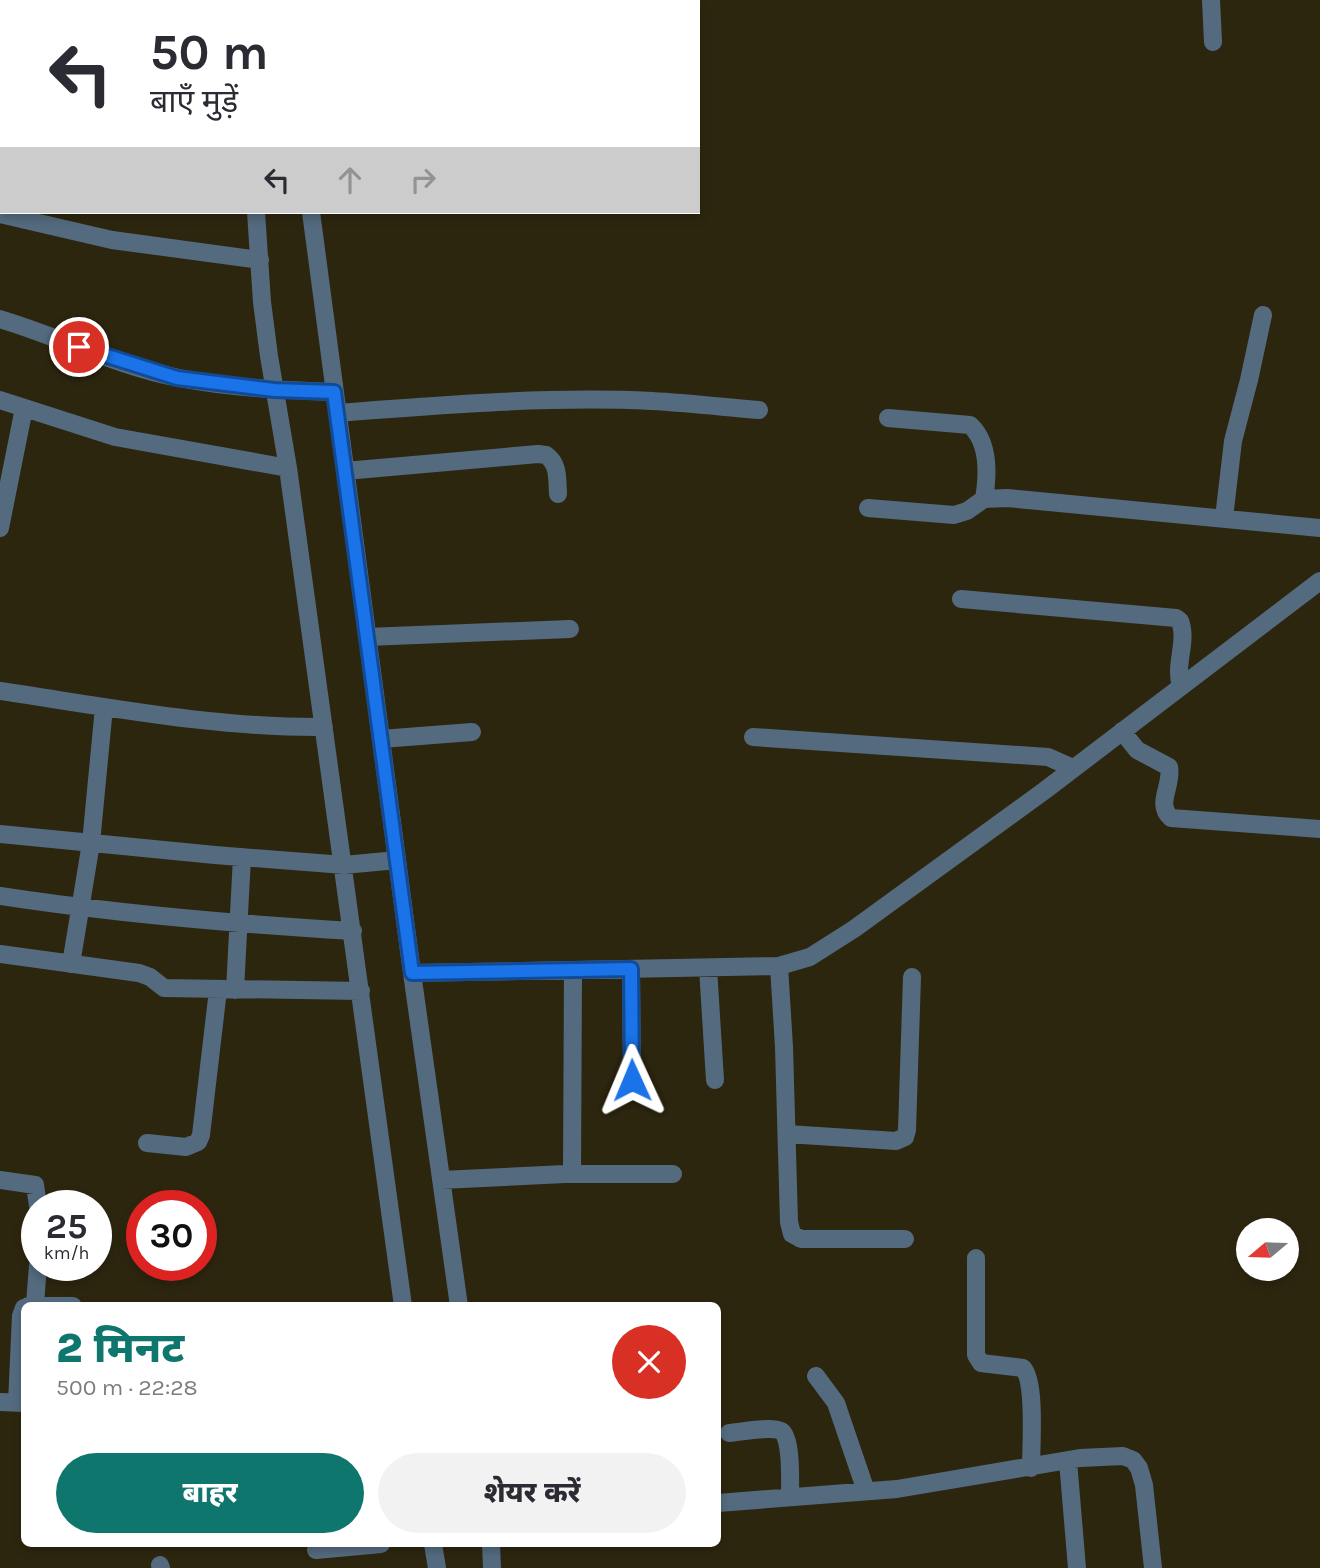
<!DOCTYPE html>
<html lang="hi">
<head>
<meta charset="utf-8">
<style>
  body { margin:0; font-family:Karla,"Noto Sans Devanagari",sans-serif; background:#f2f2f3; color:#2b2b33; height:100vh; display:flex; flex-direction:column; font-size:26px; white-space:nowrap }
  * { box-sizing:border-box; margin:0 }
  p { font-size:23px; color:#7c7c81 }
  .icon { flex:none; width:38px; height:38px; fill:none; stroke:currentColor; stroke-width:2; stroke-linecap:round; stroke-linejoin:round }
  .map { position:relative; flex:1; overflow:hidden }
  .sheet { position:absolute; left:21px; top:1302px; width:700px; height:245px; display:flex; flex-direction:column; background:#fff; border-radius:10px; box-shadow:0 4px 10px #0003 }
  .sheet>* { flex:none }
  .top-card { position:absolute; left:0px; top:0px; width:700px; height:214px; box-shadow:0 4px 10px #0003; background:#fff; color:#2b2b33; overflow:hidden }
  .needle { width:46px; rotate:251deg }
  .fabs { position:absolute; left:1236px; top:1218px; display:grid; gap:14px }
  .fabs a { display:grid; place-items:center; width:63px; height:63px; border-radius:50%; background:#fff; box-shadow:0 4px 10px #0003; font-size:35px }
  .speed { position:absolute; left:21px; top:1190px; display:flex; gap:14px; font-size:35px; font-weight:700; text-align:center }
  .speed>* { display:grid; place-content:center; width:91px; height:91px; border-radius:50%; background:#fff; box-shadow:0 4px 10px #0003; line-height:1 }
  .speed small { font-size:18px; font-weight:400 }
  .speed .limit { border:10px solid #d22; background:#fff; color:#111 }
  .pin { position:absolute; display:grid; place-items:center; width:60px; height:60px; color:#fff; margin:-30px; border:4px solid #fff; border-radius:50%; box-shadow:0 2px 7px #0007 }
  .me { position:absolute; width:77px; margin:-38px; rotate:359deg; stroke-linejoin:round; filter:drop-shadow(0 0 5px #0008) }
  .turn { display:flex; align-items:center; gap:24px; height:147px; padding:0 35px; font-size:32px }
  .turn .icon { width:91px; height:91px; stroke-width:2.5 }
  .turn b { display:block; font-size:49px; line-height:60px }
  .lanes { display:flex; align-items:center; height:66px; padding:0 35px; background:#0003; justify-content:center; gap:35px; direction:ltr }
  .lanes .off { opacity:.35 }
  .round { display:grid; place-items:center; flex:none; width:74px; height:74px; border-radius:37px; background:#f2f2f3 }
  .head { display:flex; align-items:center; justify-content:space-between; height:119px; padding:0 35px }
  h1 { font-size:42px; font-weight:800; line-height:52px; color:#0f766e }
  .primary-button { display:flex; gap:14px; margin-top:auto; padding:14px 35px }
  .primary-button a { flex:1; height:80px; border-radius:42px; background:#0f766e; color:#fff; font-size:28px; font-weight:800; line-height:80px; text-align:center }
  .primary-button a+a { background:#f2f2f3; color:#2b2b33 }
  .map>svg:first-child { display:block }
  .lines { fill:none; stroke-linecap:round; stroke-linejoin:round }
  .minor { stroke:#546b7f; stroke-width:18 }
  .route-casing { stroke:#114b97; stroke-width:18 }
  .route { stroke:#1a73e8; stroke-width:12 }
</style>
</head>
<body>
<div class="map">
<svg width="1320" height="1568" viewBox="0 0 1320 1568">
  <rect width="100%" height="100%" fill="#2d260f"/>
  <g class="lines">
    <path class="minor" d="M 82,0 L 89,2
      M 227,0 L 228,2
      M 283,0 L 283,2
      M 1211,0 L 1213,42
      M 662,2 L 662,0
      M 256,212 L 262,302 L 269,356 L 288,468 L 403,1306
      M 311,212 L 412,973 L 459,1306
      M 0,214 L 112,240 L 260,260
      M 0,319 C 60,337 117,366 179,378 C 230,388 282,390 334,392
      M 0,400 L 115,437 L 288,468
      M 337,413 C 441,405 547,396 652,401 C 688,403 723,407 759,410
      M 888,418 L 970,425 C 990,443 988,475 984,499
      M 345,471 L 538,454 L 546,455 C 559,464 557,479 558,494
      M 868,508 L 954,515 L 967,511 L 984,499 L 1007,498 L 1320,528
      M 1224,518 L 1233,441 L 1249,380 L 1263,315
      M 0,528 L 24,408
      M 961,599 L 1176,618 L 1180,621 C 1188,642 1174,664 1181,686
      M 367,637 L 570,629
      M 0,691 C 108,707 215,728 324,727
      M 1122,731 L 1137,750 L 1169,767 C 1173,785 1155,804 1171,818 L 1320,829
      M 753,737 L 1048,757 L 1073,768
      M 381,739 L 472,732
      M 0,834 L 215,855 L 344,865 L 397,860
      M 0,896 C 117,914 235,924 353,931
      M 0,954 L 139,973 L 150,977 L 164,988 L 361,991
      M 71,964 L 91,843 L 104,707
      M 779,966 L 784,1047 L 789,1222 L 792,1234 L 801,1239 L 905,1239
      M 708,968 L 715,1080
      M 631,969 L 632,1080
      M 412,973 L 779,966 L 810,957 L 854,929 L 1044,791 L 1320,581
      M 235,990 L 242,857
      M 787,1134 L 896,1141 L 905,1137 L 907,1130 L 912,977
      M 147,1143 L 186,1147 L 198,1142 L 201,1135 L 218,990
      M 572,1174 L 573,970
      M 0,1180 L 35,1185 L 38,1206
      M 441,1180 L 565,1174 L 673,1174
      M 976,1258 L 976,1355 L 981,1363 L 1023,1368 C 1036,1382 1031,1446 1031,1468
      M 35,1304 L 38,1265
      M 28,1306 L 73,1306
      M 816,1376 L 836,1403 L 866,1491
      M 0,1402 L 24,1403
      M 17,1403 L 21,1316 L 24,1308
      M 729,1433 C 741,1432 771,1426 781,1431 C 792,1436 790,1484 790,1497
      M 1068,1461 L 1077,1568
      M 718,1503 L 897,1489 L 1080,1458 L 1123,1456 L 1133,1460 L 1139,1468 L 1144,1485 L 1153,1568
      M 433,1544 L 437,1568
      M 491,1544 L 492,1568
      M 316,1550 L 381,1544
      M 160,1565 L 161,1568"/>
  </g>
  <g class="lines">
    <defs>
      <path id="route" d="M 79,347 L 177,378 L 274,390 L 334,392 L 412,973 L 631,969 L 632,1080"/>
    </defs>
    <use href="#route" class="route-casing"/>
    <use href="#route" class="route"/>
  </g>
</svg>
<div class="fabs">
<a><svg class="needle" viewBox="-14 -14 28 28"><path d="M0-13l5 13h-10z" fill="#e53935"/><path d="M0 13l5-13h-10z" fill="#7c7c81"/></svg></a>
</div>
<div class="speed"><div>25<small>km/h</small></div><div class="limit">30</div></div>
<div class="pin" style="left:79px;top:347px;background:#d93025"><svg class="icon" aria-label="arrive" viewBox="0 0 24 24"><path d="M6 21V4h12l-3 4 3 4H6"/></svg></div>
<svg class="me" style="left:632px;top:1080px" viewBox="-20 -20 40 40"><path d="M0-17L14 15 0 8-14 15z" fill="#1a73e8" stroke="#fff" stroke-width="4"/></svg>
<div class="top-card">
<div class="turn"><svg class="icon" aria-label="left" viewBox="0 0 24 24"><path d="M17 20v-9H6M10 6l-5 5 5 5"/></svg><div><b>50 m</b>बाएँ मुड़ें</div></div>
<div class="lanes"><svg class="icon" aria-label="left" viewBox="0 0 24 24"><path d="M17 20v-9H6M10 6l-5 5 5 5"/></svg><svg class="icon off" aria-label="ahead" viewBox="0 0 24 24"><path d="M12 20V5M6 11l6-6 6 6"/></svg><svg class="icon off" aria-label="right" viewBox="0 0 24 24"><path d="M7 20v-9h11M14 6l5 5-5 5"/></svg></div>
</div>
<section class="sheet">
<div class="head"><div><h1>2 मिनट</h1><p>500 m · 22:28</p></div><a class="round" style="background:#d93025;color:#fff"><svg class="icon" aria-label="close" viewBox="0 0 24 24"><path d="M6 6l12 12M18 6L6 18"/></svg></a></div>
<div class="primary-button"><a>बाहर</a><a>शेयर करें</a></div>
</section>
</div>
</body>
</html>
